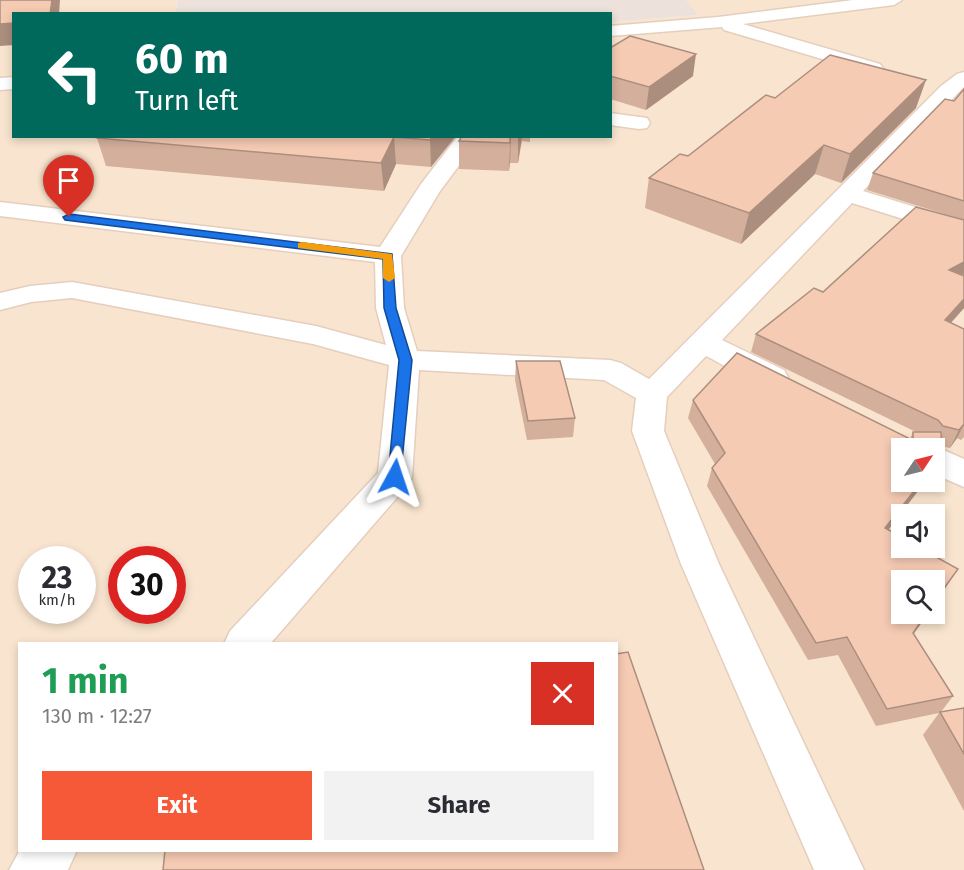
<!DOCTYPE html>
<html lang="en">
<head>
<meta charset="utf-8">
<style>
  body { margin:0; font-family:"Fira Sans",sans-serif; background:#f2f2f3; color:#2b2b33; height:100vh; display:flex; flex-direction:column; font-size:22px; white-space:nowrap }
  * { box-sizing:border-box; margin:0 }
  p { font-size:20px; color:#7c7c81 }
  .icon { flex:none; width:33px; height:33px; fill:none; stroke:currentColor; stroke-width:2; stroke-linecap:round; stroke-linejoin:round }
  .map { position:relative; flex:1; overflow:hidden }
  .details { position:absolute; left:18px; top:642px; width:600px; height:210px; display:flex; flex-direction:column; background:#fff; border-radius:0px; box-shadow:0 3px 9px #0003 }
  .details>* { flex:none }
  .guide { position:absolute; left:12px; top:12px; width:600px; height:126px; border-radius:0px; box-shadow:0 3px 9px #0003; background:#00695c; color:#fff; overflow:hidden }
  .needle { width:39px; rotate:55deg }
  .controls { position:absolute; left:891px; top:438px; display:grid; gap:12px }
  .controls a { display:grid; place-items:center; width:54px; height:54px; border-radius:0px; background:#fff; box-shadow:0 3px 9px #0003; font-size:30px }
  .speed { position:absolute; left:18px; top:546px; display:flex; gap:12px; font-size:30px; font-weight:700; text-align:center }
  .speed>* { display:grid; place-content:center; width:78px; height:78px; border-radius:50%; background:#fff; box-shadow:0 3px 9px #0003; line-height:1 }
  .speed small { font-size:15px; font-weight:400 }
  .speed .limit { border:9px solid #d22; background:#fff; color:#111 }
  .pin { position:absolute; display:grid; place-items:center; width:51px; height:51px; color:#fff; margin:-62px -26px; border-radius:50% 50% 50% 0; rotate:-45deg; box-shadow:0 0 6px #0007 }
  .pin .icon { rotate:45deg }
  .me { position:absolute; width:66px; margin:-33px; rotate:5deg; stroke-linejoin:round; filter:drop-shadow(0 0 4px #0008) }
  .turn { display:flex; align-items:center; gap:21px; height:126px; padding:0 24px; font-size:27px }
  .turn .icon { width:78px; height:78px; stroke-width:2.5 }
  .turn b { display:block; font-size:42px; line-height:51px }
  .round { display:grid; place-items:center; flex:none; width:63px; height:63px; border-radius:0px; background:#f2f2f3 }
  .head { display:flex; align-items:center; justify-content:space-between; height:102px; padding:0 24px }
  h1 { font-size:36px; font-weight:700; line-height:45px; color:#1e9e55 }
  .cta { display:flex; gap:12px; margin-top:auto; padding:12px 24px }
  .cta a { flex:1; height:69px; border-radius:0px; background:#f55938; color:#fff; font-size:24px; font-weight:700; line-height:69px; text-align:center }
  .cta a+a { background:#f2f2f3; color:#2b2b33 }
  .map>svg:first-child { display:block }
  .residential { fill:#f9e5cf; fill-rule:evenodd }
  .industrial { fill:#ece2db }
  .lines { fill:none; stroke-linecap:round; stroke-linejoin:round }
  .street-casing { stroke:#e5cebd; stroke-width:3 }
  .street { fill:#fff; fill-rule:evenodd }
  .wall { fill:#d4af9b }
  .shaded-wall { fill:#ac8e7e }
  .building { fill:#f6cbb4; stroke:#ac8e7e; stroke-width:1.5 }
  .route { fill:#1a73e8; stroke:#114b97; stroke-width:1.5 }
  .slow { fill:#f59e0b }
</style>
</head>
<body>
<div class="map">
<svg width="964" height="870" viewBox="0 0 964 870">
  <rect width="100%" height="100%" fill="#fef1df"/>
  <path class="residential" d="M 40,0 L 178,0 L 175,13 L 14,14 L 14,136 L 610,136 L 611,22 L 697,15 L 686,0 L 964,0 L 964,870 L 0,870 L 0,7 ZM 902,448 L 934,448 L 934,482 L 902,482 ZM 902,514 L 934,514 L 934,548 L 902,548 ZM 32,560 L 82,560 L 82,610 L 32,610 ZM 122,560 L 172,560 L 172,610 L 122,610 ZM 902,580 L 934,580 L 934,614 L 902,614 ZM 20,644 L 616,644 L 616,850 L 20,850 Z"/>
  <path class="industrial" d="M 178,0 L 686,0 L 698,15 L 611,22 L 610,14 L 175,13 Z"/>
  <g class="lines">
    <defs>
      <path id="street" d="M 853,0 L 902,0 L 894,5 L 743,24 L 880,64 L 883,68 L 880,72 L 866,72 L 724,30 L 722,27 L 610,36 L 610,26 L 718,17 Z
        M 964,72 L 964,87 L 863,191 L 964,222 L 964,238 L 852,203 L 722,340 L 784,370 L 788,377 L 784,384 C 759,391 729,367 706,356 L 667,397 L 664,431 L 719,564 L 864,870 L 814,870 L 681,564 L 632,431 L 636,398 L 604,380 L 419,370 L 412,477 L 407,486 L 270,644 L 224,644 L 230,631 L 378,473 L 389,365 L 313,344 L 72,298 L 31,302 L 0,310 L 0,293 L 30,286 L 72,282 L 316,326 L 386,345 L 376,308 L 375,262 L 0,216 L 0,202 L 380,247 L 421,184 L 458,136 L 481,136 L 440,191 L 401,256 L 404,308 L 417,351 L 610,360 L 621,363 L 649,379 L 941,86 L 957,74 Z
        M 14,77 L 14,89 L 0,90 L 0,78 Z
        M 610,113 L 647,118 L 650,123 L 647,128 L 639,129 L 610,125 Z
        M 934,446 L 964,459 L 964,487 L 934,474 L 934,448 L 925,448 Z
        M 20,850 L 77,850 L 68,870 L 9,870 Z"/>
    </defs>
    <use href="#street" class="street-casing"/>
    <use href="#street" class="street"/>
  </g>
  <path class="wall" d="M 610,48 L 693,76 L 646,110 L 610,99 Z
    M 964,89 L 964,220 L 867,190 L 873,173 L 954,101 Z
    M 775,98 L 916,108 L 841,183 L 815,174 L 741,244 L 645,208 L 649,178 L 688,156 Z
    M 99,136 L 456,136 L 431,167 L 396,164 L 384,191 L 106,166 L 97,138 Z
    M 462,136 L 530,136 L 530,142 L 522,141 L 518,163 L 510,163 L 509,171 L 459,169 L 459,141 Z
    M 964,220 L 964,308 L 951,323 L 964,329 L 964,437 L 961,440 L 957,438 L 950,448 L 941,446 L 888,530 L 946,587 L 913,634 L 953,696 L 941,712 L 964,708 L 964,811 L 923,735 L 939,713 L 876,726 L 838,655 L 808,660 L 707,486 L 712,468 L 715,464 L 688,418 L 693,400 L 910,439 L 913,432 L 916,432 L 751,352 L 756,334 Z
    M 516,361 L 575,418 L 573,437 L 527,440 L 515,380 Z"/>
  <path class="shaded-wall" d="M 52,0 L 60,0 L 59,14 L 50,14 Z
    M 14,23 L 14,45 L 0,46 L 0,24 Z
    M 696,54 L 693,76 L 646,110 L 649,87 Z
    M 926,80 L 916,108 L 841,183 L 850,154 Z
    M 432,136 L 456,136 L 431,167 L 430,140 Z
    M 511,136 L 510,163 L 509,171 L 510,143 Z
    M 518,136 L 522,136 L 518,163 Z
    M 394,137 L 396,164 L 384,191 L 381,163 Z
    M 824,145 L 815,174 L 741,244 L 749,213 Z
    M 964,262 L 964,275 L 949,270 Z
    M 964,299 L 964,308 L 937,338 L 945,320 Z
    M 964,424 L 957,438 L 950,448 L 959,430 Z
    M 921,482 L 925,482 L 876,546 L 885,528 Z
    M 958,569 L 946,587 L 934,604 L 934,602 Z
    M 926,614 L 928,614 L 902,650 L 913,633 Z"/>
  <path class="building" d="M 0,0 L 52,0 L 50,14 L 14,14 L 14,23 L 0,24 Z
    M 630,36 L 696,54 L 649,87 L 610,76 L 610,48 Z
    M 830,55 L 926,80 L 850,154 L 824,145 L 749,213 L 649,178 L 680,154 L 688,156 L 766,95 L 775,98 Z
    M 964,89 L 964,201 L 873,173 L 945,99 L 954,101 Z
    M 99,136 L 432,136 L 430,140 L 394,137 L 381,163 L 97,138 Z
    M 462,136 L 510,136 L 510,143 L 459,141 Z
    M 916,207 L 964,220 L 964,262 L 949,270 L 964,276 L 964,299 L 945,320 L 964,329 L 964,424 L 959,430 L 943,426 L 938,420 L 756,334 L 814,288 L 823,292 Z
    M 737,353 L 910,439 L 913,438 L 913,432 L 941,432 L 942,454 L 934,463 L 934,448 L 902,448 L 902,482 L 921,482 L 885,528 L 902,537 L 902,548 L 920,548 L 958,569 L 934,602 L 934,580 L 902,580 L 902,614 L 926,614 L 913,633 L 953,696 L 887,709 L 847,637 L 816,643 L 712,468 L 725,453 L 693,400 Z
    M 516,361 L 560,361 L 575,418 L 528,421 Z
    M 628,652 L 704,870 L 163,870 L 165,850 L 616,850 L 616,654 Z
    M 964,708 L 964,754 L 940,712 Z"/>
  <path class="route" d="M 69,214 L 392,254 L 396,308 L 412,360 L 400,481 L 395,483 L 388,477 L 399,360 L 384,308 L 383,259 L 65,220 L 63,217 Z"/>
  <path class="slow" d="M 302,242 L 392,254 L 395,278 L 389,282 L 383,278 L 383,259 L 298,248 L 298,243 Z"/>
</svg>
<div class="controls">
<a><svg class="needle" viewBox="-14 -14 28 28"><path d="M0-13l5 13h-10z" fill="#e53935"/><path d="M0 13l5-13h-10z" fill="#7c7c81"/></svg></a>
<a><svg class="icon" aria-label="sound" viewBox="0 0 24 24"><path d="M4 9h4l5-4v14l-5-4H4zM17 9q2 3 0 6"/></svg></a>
<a><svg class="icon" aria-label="search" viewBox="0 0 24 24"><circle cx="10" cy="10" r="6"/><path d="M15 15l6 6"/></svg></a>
</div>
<div class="speed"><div>23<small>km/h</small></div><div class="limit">30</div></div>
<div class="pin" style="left:69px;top:217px;background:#d93025"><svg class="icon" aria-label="arrive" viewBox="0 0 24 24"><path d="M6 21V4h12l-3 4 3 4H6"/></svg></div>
<svg class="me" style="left:395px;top:477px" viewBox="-20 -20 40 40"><path d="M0-17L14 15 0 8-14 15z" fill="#1a73e8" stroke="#fff" stroke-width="4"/></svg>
<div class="guide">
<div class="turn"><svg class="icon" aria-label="left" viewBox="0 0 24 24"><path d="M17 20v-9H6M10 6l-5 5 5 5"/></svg><div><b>60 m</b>Turn left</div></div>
</div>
<section class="details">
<div class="head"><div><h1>1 min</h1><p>130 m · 12:27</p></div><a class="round" style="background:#d93025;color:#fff"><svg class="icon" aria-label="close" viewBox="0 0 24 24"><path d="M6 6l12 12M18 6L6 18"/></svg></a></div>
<div class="cta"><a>Exit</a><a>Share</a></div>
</section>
</div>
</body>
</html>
